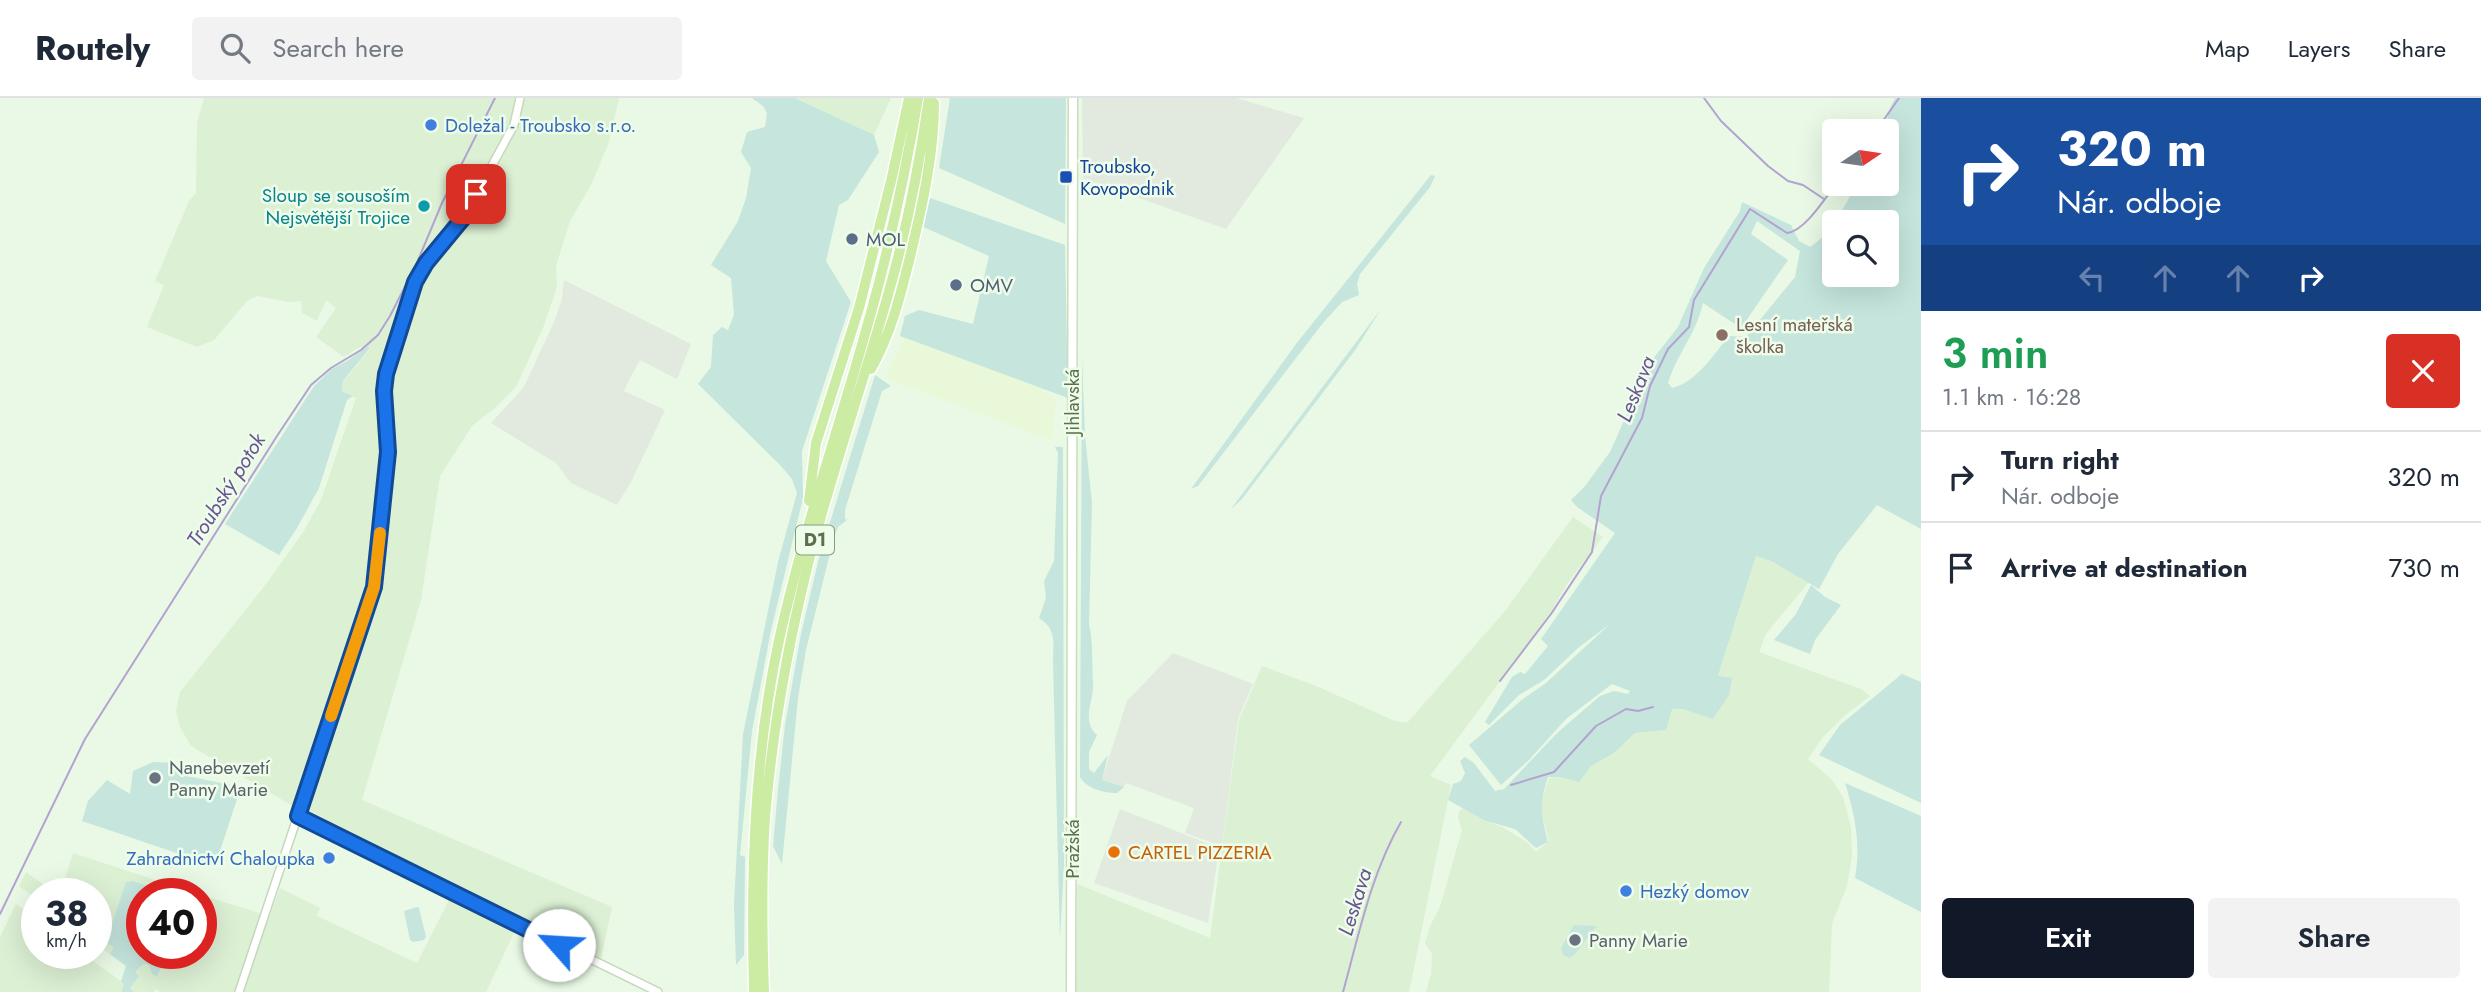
<!DOCTYPE html>
<html lang="en">
<head>
<meta charset="utf-8">
<style>
  body { margin:0; font-family:Jost,sans-serif; background:#f2f2f3; color:#1f2937; height:100vh; display:flex; flex-direction:column; font-size:26px; white-space:nowrap }
  * { box-sizing:border-box; margin:0 }
  p { font-size:23px; color:#747a83 }
  .icon { flex:none; width:38px; height:38px; fill:none; stroke:currentColor; stroke-width:2; stroke-linecap:round; stroke-linejoin:round }
  .map { position:relative; flex:1; overflow:hidden }
  .panel { display:flex; flex-direction:column; background:#fff; width:560px }
  .panel>* { flex:none }
  .top-card { background:#1a4fa0; color:#fff; overflow:hidden }
  .needle { width:46px; rotate:77deg }
  .buttons { position:absolute; left:1822px; top:21px; display:grid; gap:14px }
  .buttons a { display:grid; place-items:center; width:77px; height:77px; border-radius:7px; background:#fff; box-shadow:0 7px 28px #0002; font-size:35px }
  .speed { position:absolute; left:21px; top:780px; display:flex; gap:14px; font-size:35px; font-weight:700; text-align:center }
  .speed>* { display:grid; place-content:center; width:91px; height:91px; border-radius:50%; background:#fff; box-shadow:0 7px 28px #0002; line-height:1 }
  .speed small { font-size:18px; font-weight:400 }
  .speed .limit { border:10px solid #d22; background:#fff; color:#111 }
  .pin { position:absolute; display:grid; place-items:center; width:60px; height:60px; color:#fff; margin:-30px; border-radius:14px; box-shadow:0 4px 10px #0006 }
  .me { position:absolute; width:77px; margin:-38px; rotate:296deg; stroke-linejoin:round; filter:drop-shadow(0 0 5px #0008) }
  .turn { display:flex; align-items:center; gap:24px; height:147px; padding:0 21px; font-size:32px }
  .turn .icon { width:91px; height:91px; stroke-width:2.5 }
  .turn b { display:block; font-size:49px; line-height:60px }
  .lanes { display:flex; align-items:center; height:66px; padding:0 21px; background:#0003; justify-content:center; gap:35px; direction:ltr }
  .lanes .off { opacity:.35 }
  .round { display:grid; place-items:center; flex:none; width:74px; height:74px; border-radius:7px; background:#f2f2f3 }
  .head { display:flex; align-items:center; justify-content:space-between; height:119px; padding:0 21px }
  h1 { font-size:42px; font-weight:600; line-height:52px; color:#1e9e55 }
  .action { display:flex; gap:14px; margin-top:auto; padding:14px 21px }
  .action a { flex:1; height:80px; border-radius:7px; background:#111827; color:#fff; font-size:28px; font-weight:600; line-height:80px; text-align:center }
  .action a+a { background:#f2f2f3; color:#1f2937 }
  ul { padding:0; list-style:none }
  li { display:flex; align-items:center; gap:21px; height:91px; padding:0 21px; border-top:2px solid #e0e1e3 }
  li div { flex:1 }
  li b { display:block; font-size:26px }
  li em { font-style:normal }
  header { display:flex; align-items:center; gap:42px; box-sizing:border-box; height:98px; padding:0 35px; background:#fff; border-bottom:2px solid #e0e1e3 }
  header strong { font-size:33px }
  nav { display:flex; gap:38px; margin-inline-start:auto; font-size:24px }
  .search { width:490px; height:63px; background:#f2f2f3; display:flex; align-items:center; gap:18px; box-sizing:border-box; padding:0 24px; border-radius:7px; color:#747a83; font-size:26px }
  main { display:flex; flex:1; min-height:0 }
  .map>svg:first-child { display:block }
  .residential { fill:#dcf0d4 }
  .commercial { fill:#eaf8da }
  .industrial { fill:#e2e9de }
  .green { fill:#c5e5dd; fill-rule:evenodd }
  .lines { fill:none; stroke-linecap:round; stroke-linejoin:round }
  .stream { stroke:#b2a3d0; stroke-width:2 }
  .tertiary-casing { stroke:#c6d7bc; stroke-width:10 }
  .secondary-casing { stroke:#c9debd; stroke-width:11 }
  .motorway-casing { stroke:#fff; stroke-width:13 }
  .tertiary { stroke:#fff; stroke-width:7 }
  .secondary { stroke:#fff; stroke-width:8 }
  .motorway { stroke:#cceca3; stroke-width:10 }
  .route-casing { stroke:#114b97; stroke-width:18 }
  .route { stroke:#1a73e8; stroke-width:12 }
  .slow { stroke:#f59e0b; stroke-width:12 }
  .shop-dot { fill:#3f7fe0; stroke:#eefcea; stroke-width:2.5 }
  .transit-dot { fill:#1a4fb4; stroke:#eefcea; stroke-width:2.5 }
  .culture-dot { fill:#0f9aa8; stroke:#eefcea; stroke-width:2.5 }
  .service-dot { fill:#5c6f8a; stroke:#eefcea; stroke-width:2.5 }
  .education-dot { fill:#8d6e63; stroke:#eefcea; stroke-width:2.5 }
  .worship-dot { fill:#6b7280; stroke:#eefcea; stroke-width:2.5 }
  .food-dot { fill:#e8710a; stroke:#eefcea; stroke-width:2.5 }
  .labels { text-anchor:middle; dominant-baseline:central; stroke-width:5; stroke-linejoin:round; paint-order:stroke }
  .shield { fill:#eefcea; stroke:#88997c; stroke-width:2 }
  .shield-label { font-size:18px; font-weight:bold; fill:#5d6f4d }
  .shop-label { font-size:19px; fill:#366cbe; stroke:#eefcea; text-anchor:start }
  .transit-label { font-size:19px; fill:#164399; stroke:#eefcea; text-anchor:start }
  .culture-label { font-size:19px; fill:#0d838f; stroke:#eefcea; text-anchor:end }
  .service-label { font-size:19px; fill:#4e5e75; stroke:#eefcea; text-anchor:start }
  .education-label { font-size:19px; fill:#785e54; stroke:#eefcea; text-anchor:start }
  .street-label { font-size:19px; fill:#5d6f4d; stroke:#eefcea }
  .worship-label { font-size:19px; fill:#5b616d; stroke:#eefcea; text-anchor:start }
  .food-label { font-size:19px; fill:#c56008; stroke:#eefcea; text-anchor:start }
  .water-label { font-size:21px; font-style:italic; fill:#695493; stroke:#eefcea }
</style>
</head>
<body>
<header>
<strong>Routely</strong>
<div class="search"><svg class="icon" aria-label="search" viewBox="0 0 24 24"><circle cx="10" cy="10" r="6"/><path d="M15 15l6 6"/></svg>Search here</div>
<nav><a>Map</a><a>Layers</a><a>Share</a></nav>
</header>
<main>
<div class="map">
<svg width="1921" height="894" viewBox="0 0 1921 894">
  <rect width="100%" height="100%" fill="#e9f9e5"/>
  <path class="residential" d="M 204,0 L 619,0 L 609,44 L 592,85 L 570,123 L 556,168 L 557,189 L 543,230 L 516,289 L 496,309 L 472,328 L 440,378 L 421,502 L 362,702 L 612,809 L 601,861 L 335,733 L 191,648 L 180,629 L 176,613 L 180,594 L 263,490 L 302,436 L 321,402 L 356,300 L 342,294 L 343,284 L 371,250 L 368,248 L 358,250 L 344,259 L 316,239 L 336,210 L 326,202 L 317,223 L 302,215 L 301,203 L 287,204 L 258,198 L 248,202 L 214,242 L 197,249 L 147,229 L 164,187 L 155,183 L 189,103 L 196,95 L 197,25 Z
    M 795,0 L 891,0 L 874,37 Z
    M 1573,419 L 1603,439 L 1569,483 L 1549,517 L 1430,678 L 1451,687 L 1409,894 L 1076,894 L 1077,786 L 1210,840 L 1239,622 L 1262,568 L 1316,588 L 1395,623 L 1407,625 L 1505,513 Z
    M 1756,458 L 1771,463 L 1809,484 L 1766,536 L 1759,554 L 1861,591 L 1870,598 L 1843,619 L 1822,640 L 1808,661 L 1832,682 L 1843,699 L 1851,729 L 1852,758 L 1847,788 L 1832,826 L 1829,894 L 1426,894 L 1431,876 L 1432,856 L 1425,845 L 1430,828 L 1440,809 L 1462,732 L 1458,721 L 1459,714 L 1463,710 L 1486,723 L 1502,729 L 1527,744 L 1536,754 L 1549,743 L 1542,717 L 1542,702 L 1549,680 L 1560,679 L 1579,683 L 1591,668 L 1614,655 L 1635,635 L 1666,632 L 1671,611 L 1683,611 L 1718,579 Z
    M 73,755 L 198,796 L 142,796 L 142,856 L 201,856 L 201,797 L 270,818 L 280,790 L 320,810 L 317,818 L 417,865 L 449,802 L 515,833 L 486,894 L 160,894 L 156,891 L 154,894 L 0,894 L 0,839 L 16,806 L 37,821 L 37,856 L 83,856 L 121,883 L 126,868 L 96,846 L 96,796 L 37,796 L 37,801 L 19,788 L 26,774 L 44,787 L 61,794 Z"/>
  <path class="commercial" d="M 904,240 L 1043,290 L 1042,293 L 1056,301 L 1052,343 L 884,280 Z"/>
  <path class="industrial" d="M 1082,0 L 1236,0 L 1304,20 L 1226,131 L 1083,80 Z
    M 564,182 L 691,246 L 677,281 L 640,262 L 628,284 L 624,293 L 665,312 L 631,384 L 617,407 L 571,385 L 556,365 L 491,325 L 524,289 L 555,222 L 562,201 Z
    M 1173,555 L 1253,586 L 1238,621 L 1222,748 L 1185,735 L 1194,710 L 1126,685 L 1124,689 L 1102,682 L 1127,603 Z
    M 1120,711 L 1219,750 L 1208,825 L 1094,785 Z"/>
  <path class="green" d="M 752,0 L 795,0 L 874,37 L 879,54 L 848,102 L 839,107 L 826,163 L 851,204 L 802,353 L 803,400 L 771,532 L 752,633 L 740,757 L 745,759 L 744,857 L 736,867 L 734,807 L 743,636 L 778,464 L 797,395 L 792,381 L 781,368 L 698,286 L 711,269 L 713,237 L 722,229 L 728,232 L 734,217 L 731,180 L 711,167 L 738,123 L 746,100 L 751,70 L 741,54 L 747,34 L 765,29 L 767,15 L 763,8 Z
    M 950,0 L 1066,0 L 1065,126 L 939,70 Z
    M 1895,0 L 1921,0 L 1921,431 L 1877,407 L 1838,456 L 1819,491 L 1771,463 L 1756,458 L 1718,578 L 1732,580 L 1729,597 L 1713,621 L 1683,611 L 1672,611 L 1666,632 L 1635,635 L 1614,655 L 1591,668 L 1579,684 L 1560,679 L 1548,679 C 1539,706 1541,717 1548,744 L 1536,750 L 1515,731 L 1486,723 L 1448,702 L 1453,686 L 1461,683 L 1465,675 L 1460,663 L 1465,659 L 1474,665 L 1495,693 L 1504,691 L 1557,635 L 1600,598 L 1614,593 L 1628,596 L 1630,593 L 1612,586 L 1566,621 L 1529,662 L 1501,687 L 1469,647 L 1523,601 L 1546,585 L 1610,526 L 1578,550 L 1544,582 L 1519,597 L 1489,627 L 1485,624 L 1512,579 L 1520,574 L 1525,576 L 1548,548 L 1541,541 L 1615,435 L 1577,409 L 1571,402 L 1585,388 L 1610,354 L 1649,266 L 1678,229 L 1704,170 L 1740,113 L 1742,104 L 1791,127 L 1799,143 L 1810,149 C 1832,135 1844,108 1857,86 L 1886,86 C 1886,59 1881,23 1895,0 ZM 1757,123 L 1800,153 L 1795,179 L 1746,239 L 1729,238 C 1714,256 1696,285 1672,290 L 1668,285 C 1677,256 1697,234 1703,205 L 1741,230 L 1788,162 L 1751,136 ZM 1834,124 L 1886,124 L 1886,177 L 1834,177 Z
    M 1431,77 L 1435,78 L 1430,89 L 1360,176 L 1357,186 L 1359,197 L 1342,204 L 1323,225 L 1198,388 L 1191,391 L 1296,246 Z
    M 930,100 L 1065,147 L 1068,300 L 900,238 L 905,218 L 919,212 L 973,226 L 989,158 L 921,128 Z
    M 1381,211 L 1356,251 L 1242,401 L 1231,411 Z
    M 368,248 L 370,250 L 343,283 L 342,294 L 353,298 L 347,302 L 319,390 L 297,430 L 279,457 L 225,426 L 314,288 L 332,271 L 347,263 Z
    M 1082,260 L 1085,338 L 1092,405 L 1089,527 C 1093,540 1092,568 1093,583 C 1095,602 1080,622 1097,637 L 1089,654 L 1089,671 L 1094,675 L 1108,657 L 1102,682 L 1124,689 L 1117,695 C 1104,695 1087,691 1080,679 Z
    M 875,277 L 891,288 L 882,293 L 845,412 L 845,421 L 847,422 L 838,429 L 834,439 L 806,552 L 798,600 L 782,766 L 773,748 L 778,692 L 785,627 L 801,536 L 818,464 Z
    M 1055,349 L 1063,349 L 1064,766 L 1060,841 L 1053,564 C 1053,545 1057,531 1039,520 L 1046,500 L 1044,483 L 1054,463 L 1058,355 Z
    M 1811,487 L 1825,499 L 1841,507 L 1815,542 L 1810,556 L 1774,542 L 1796,516 Z
    M 1902,576 L 1921,584 L 1921,705 L 1819,657 L 1840,627 Z
    M 153,664 L 177,665 L 177,676 L 241,689 L 215,768 L 82,723 L 88,703 L 107,682 L 130,696 L 133,673 Z
    M 1845,685 L 1921,718 L 1921,814 L 1855,780 C 1861,746 1855,717 1845,685 Z
    M 132,783 L 175,796 L 142,796 L 142,856 L 167,856 L 157,879 L 152,876 L 149,867 L 143,866 L 135,874 L 139,878 L 130,890 L 134,894 L 122,894 L 124,886 L 121,884 L 126,868 L 110,856 L 114,850 L 106,844 L 126,784 Z
    M 417,809 L 419,810 L 426,839 L 424,842 L 413,844 L 410,842 L 404,813 Z
    M 1574,827 L 1597,828 C 1587,838 1580,853 1570,860 L 1563,857 L 1561,850 Z"/>
  <g class="lines">
    <path class="stream" d="M 1704,0 L 1721,23 L 1768,68 L 1788,83 L 1803,87 L 1824,101
      M 1876,33 L 1899,0
      M 1500,583 L 1551,516 L 1592,454 L 1601,398 L 1642,320 L 1650,288 L 1668,251 L 1689,229 L 1694,202 L 1750,111 L 1787,135 C 1805,133 1825,100 1836,86
      M 1511,687 L 1554,674 L 1596,628 L 1626,611 L 1638,613 L 1653,609
      M 0,816 L 85,641 L 277,338 L 311,287 L 331,270 L 361,252 L 378,237 L 390,218 L 416,167 L 442,105 L 495,0
      M 1343,894 C 1359,836 1371,776 1401,724"/>
    <defs>
      <path id="tertiary" d="M 298,718 L 658,894
        M 239,894 L 374,489 L 388,354 L 384,293 L 386,276 L 409,200 L 426,165 L 464,119 L 514,27 L 520,0"/>
      <path id="secondary" d="M 1071,894 L 1073,0"/>
      <path id="motorway" d="M 871,271 C 891,236 900,199 910,159 C 922,109 934,57 934,5
        M 809,403 L 816,345 L 859,210 L 892,79 L 909,0
        M 754,894 C 751,776 754,657 779,542 C 806,420 849,302 880,181 C 895,121 908,61 918,0
        M 764,894 C 762,836 761,778 765,720 C 772,635 787,552 807,470 C 831,374 865,281 891,186 C 908,125 920,63 929,0"/>
    </defs>
    <use href="#tertiary" class="tertiary-casing"/>
    <use href="#secondary" class="secondary-casing"/>
    <use href="#motorway" class="motorway-casing"/>
    <use href="#tertiary" class="tertiary"/>
    <use href="#secondary" class="secondary"/>
    <use href="#motorway" class="motorway"/>
  </g>
  <g class="lines">
    <defs>
      <path id="route" d="M 476,96 L 464,119 L 426,165 L 415,184 L 386,276 L 384,293 L 388,354 L 374,489 L 298,718 L 559,847"/>
    </defs>
    <use href="#route" class="route-casing"/>
    <use href="#route" class="route"/>
    <path class="slow" d="M 331,618 L 374,489 L 380,435"/>
  </g>
  <g class="shop-dot">
    <circle cx="431" cy="27" r="7"/>
    <circle cx="329" cy="760" r="7"/>
    <circle cx="1626" cy="793" r="7"/>
  </g>
  <rect class="transit-dot" x="1059" y="72" width="14" height="14" rx="3.5"/>
  <circle class="culture-dot" cx="424" cy="108" r="7"/>
  <g class="service-dot">
    <circle cx="852" cy="141" r="7"/>
    <circle cx="956" cy="187" r="7"/>
  </g>
  <circle class="education-dot" cx="1722" cy="237" r="7"/>
  <g class="worship-dot">
    <circle cx="155" cy="680" r="7"/>
    <circle cx="1575" cy="842" r="7"/>
  </g>
  <circle class="food-dot" cx="1114" cy="754" r="7"/>
  <g class="labels">
    <rect class="shield" x="796" y="427.5" width="38" height="29" rx="5"/>
    <g class="shield-label">
      <text x="815" y="442">D1</text>
    </g>
    <g class="shop-label">
      <text x="445" y="27">Doležal - Troubsko s.r.o.</text>
      <text x="315" y="760" text-anchor="end">Zahradnictví Chaloupka</text>
      <text x="1640" y="793">Hezký domov</text>
    </g>
    <g class="transit-label">
      <text x="1080" y="68">Troubsko,<tspan x="1080" dy="22">Kovopodnik</tspan></text>
    </g>
    <g class="culture-label">
      <text x="410" y="97">Sloup se sousoším<tspan x="410" dy="22">Nejsvětější Trojice</tspan></text>
    </g>
    <g class="service-label">
      <text x="866" y="141">MOL</text>
      <text x="970" y="187">OMV</text>
    </g>
    <g class="education-label">
      <text x="1736" y="226">Lesní mateřská<tspan x="1736" dy="22">školka</tspan></text>
    </g>
    <g class="street-label">
      <text transform="translate(1072 304) rotate(-90)">Jihlavská</text>
      <text transform="translate(1072 751) rotate(-90)">Pražská</text>
    </g>
    <g class="worship-label">
      <text x="169" y="669">Nanebevzetí<tspan x="169" dy="22">Panny Marie</tspan></text>
      <text x="1589" y="842">Panny Marie</text>
    </g>
    <g class="food-label">
      <text x="1128" y="754">CARTEL PIZZERIA</text>
    </g>
    <g class="water-label">
      <text transform="translate(1636 291) rotate(-68)">Leskava</text>
      <text transform="translate(226 392) rotate(-58)">Troubský potok</text>
      <text transform="translate(1355 804) rotate(-73)">Leskava</text>
    </g>
  </g>
</svg>
<div class="buttons">
<a><svg class="needle" viewBox="-14 -14 28 28"><path d="M0-13l5 13h-10z" fill="#e53935"/><path d="M0 13l5-13h-10z" fill="#747a83"/></svg></a>
<a><svg class="icon" aria-label="search" viewBox="0 0 24 24"><circle cx="10" cy="10" r="6"/><path d="M15 15l6 6"/></svg></a>
</div>
<div class="speed"><div>38<small>km/h</small></div><div class="limit">40</div></div>
<div class="pin" style="left:476px;top:96px;background:#d93025"><svg class="icon" aria-label="arrive" viewBox="0 0 24 24"><path d="M6 21V4h12l-3 4 3 4H6"/></svg></div>
<svg class="me" style="left:559px;top:847px" viewBox="-20 -20 40 40"><circle r="19" fill="#fff"/><path d="M0-13L10 11 0 6-10 11z" fill="#1a73e8"/></svg>
</div>
<section class="panel">
<div class="top-card">
<div class="turn"><svg class="icon" aria-label="right" viewBox="0 0 24 24"><path d="M7 20v-9h11M14 6l5 5-5 5"/></svg><div><b>320 m</b>Nár. odboje</div></div>
<div class="lanes"><svg class="icon off" aria-label="left" viewBox="0 0 24 24"><path d="M17 20v-9H6M10 6l-5 5 5 5"/></svg><svg class="icon off" aria-label="ahead" viewBox="0 0 24 24"><path d="M12 20V5M6 11l6-6 6 6"/></svg><svg class="icon off" aria-label="ahead" viewBox="0 0 24 24"><path d="M12 20V5M6 11l6-6 6 6"/></svg><svg class="icon" aria-label="right" viewBox="0 0 24 24"><path d="M7 20v-9h11M14 6l5 5-5 5"/></svg></div>
</div>
<div class="head"><div><h1>3 min</h1><p>1.1 km · 16:28</p></div><a class="round" style="background:#d93025;color:#fff"><svg class="icon" aria-label="close" viewBox="0 0 24 24"><path d="M6 6l12 12M18 6L6 18"/></svg></a></div>
<ul>
<li><svg class="icon" aria-label="right" viewBox="0 0 24 24"><path d="M7 20v-9h11M14 6l5 5-5 5"/></svg><div><b>Turn right</b><p>Nár. odboje</p></div><em>320 m</em></li>
<li><svg class="icon" aria-label="arrive" viewBox="0 0 24 24"><path d="M6 21V4h12l-3 4 3 4H6"/></svg><div><b>Arrive at destination</b></div><em>730 m</em></li>
</ul>
<div class="action"><a>Exit</a><a>Share</a></div>
</section>
</main>
</body>
</html>
